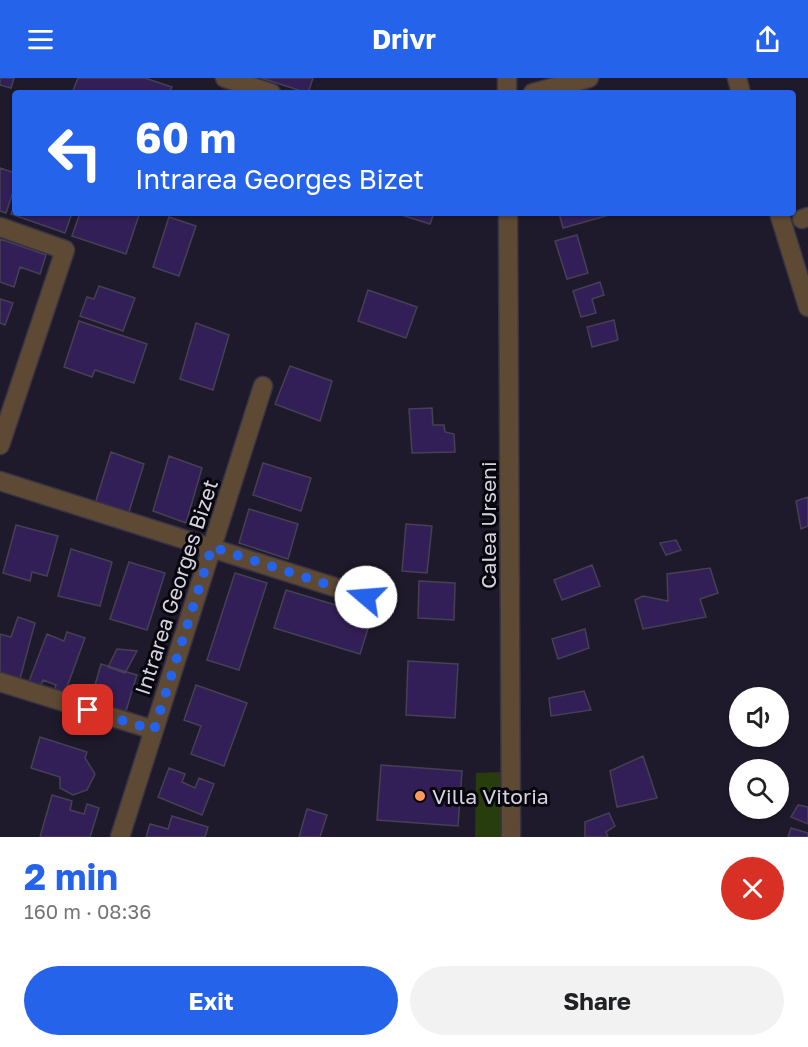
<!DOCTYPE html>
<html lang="en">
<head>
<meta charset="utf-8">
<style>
  body { margin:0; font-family:"Golos Text",sans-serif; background:#f2f2f2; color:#202124; height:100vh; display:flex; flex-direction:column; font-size:22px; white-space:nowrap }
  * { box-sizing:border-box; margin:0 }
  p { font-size:20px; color:#757577 }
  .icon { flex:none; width:33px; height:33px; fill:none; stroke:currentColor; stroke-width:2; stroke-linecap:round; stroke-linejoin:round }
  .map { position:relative; height:759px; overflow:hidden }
  .details { display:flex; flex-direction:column; background:#fff; flex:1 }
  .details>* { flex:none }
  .hud { position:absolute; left:12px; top:12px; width:784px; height:126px; border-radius:6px; box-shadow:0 2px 4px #0004; background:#2563eb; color:#fff; overflow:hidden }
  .tools { position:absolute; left:729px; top:609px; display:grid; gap:12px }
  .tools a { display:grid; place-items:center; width:60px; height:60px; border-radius:50%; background:#fff; box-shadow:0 2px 4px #0004; font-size:30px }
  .pin { position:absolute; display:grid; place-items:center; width:51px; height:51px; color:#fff; margin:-26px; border-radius:12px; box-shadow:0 3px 9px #0006 }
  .me { position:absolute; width:66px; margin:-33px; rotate:288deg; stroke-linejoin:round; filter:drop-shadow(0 0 4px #0008) }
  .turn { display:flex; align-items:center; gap:21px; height:126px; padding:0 24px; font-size:27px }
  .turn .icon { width:78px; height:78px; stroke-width:2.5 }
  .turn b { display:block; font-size:42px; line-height:51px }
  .round { display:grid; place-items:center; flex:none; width:63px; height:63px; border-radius:32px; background:#f2f2f2 }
  .head { display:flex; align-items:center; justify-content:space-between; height:102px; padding:0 24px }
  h1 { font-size:36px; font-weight:700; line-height:45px; color:#2563eb }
  .primary-button { display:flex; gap:12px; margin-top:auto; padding:12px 24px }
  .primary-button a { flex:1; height:69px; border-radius:36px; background:#2563eb; color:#fff; font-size:24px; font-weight:700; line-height:69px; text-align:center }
  .primary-button a+a { background:#f2f2f2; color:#202124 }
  header { display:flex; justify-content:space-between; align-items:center; height:78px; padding:0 24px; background:#2563eb; color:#fff; font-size:27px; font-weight:700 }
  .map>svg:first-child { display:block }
  .green { fill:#273d0e }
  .building { fill:#331f57; stroke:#454053; stroke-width:1.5 }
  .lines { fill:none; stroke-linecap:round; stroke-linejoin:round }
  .minor-casing { stroke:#383444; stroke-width:21 }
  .minor { stroke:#5e4a34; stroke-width:18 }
  .route { stroke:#2563eb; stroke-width:10; stroke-dasharray:0 18 }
  .poi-dot { fill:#ff9a5b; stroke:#08060d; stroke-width:2 }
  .labels { text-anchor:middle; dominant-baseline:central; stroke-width:6; stroke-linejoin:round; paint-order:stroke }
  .street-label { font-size:21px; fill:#d6d3e0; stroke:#08060d }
  .poi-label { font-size:21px; fill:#d6d3e0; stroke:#08060d; text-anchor:start }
</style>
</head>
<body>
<header><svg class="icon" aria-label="menu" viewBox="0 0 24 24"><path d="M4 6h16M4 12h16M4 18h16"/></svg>Drivr<svg class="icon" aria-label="share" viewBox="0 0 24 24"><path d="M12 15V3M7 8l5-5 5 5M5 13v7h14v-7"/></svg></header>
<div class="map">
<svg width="808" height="759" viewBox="0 0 808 759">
  <rect width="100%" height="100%" fill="#1e1a2b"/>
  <path class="green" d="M 503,694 L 503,759 L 475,759 L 476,695 Z"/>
  <path class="building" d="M 0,0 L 14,0 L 11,10 L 0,7 Z
    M 78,0 L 145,0 L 172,9 L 169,15 L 72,15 Z
    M 261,0 L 313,0 L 308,15 Z
    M 0,90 L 15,95 L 15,108 L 6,135 L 0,133 Z
    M 15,126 L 15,135 L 72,135 L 65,155 L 11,136 Z
    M 80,135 L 132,135 L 139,137 L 126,176 L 72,158 Z
    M 395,135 L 434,135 L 430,146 Z
    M 559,135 L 613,135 L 613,136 L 563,150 Z
    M 169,139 L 196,148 L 179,198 L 153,189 Z
    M 577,157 L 588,195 L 567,201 L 555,163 Z
    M 0,161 L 46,177 L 40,196 L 20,189 L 14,209 L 0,204 Z
    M 600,204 L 604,217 L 592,221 L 596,235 L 581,239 L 573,213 Z
    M 99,208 L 135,220 L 123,253 L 80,238 L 87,219 L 94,221 Z
    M 368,212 L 417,229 L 406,260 L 358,243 Z
    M 0,221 L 13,225 L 5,247 L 0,245 Z
    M 614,242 L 618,262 L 592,269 L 587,249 Z
    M 79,243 L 147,266 L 134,305 L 95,292 L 92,299 L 64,289 Z
    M 196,245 L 229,257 L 213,312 L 180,301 Z
    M 290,288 L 332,303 L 320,343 L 275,326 Z
    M 432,330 L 433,347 L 444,347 L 445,354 L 454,356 L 455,374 L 412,375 L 409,331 Z
    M 111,374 L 144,386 L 127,440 L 94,429 Z
    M 169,378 L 202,390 L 186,445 L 153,433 Z
    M 263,385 L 311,400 L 301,433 L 253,417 Z
    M 808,419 L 808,448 L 801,451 L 796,423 Z
    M 249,431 L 298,446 L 288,481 L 239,465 Z
    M 406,446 L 432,448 L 427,495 L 402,493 Z
    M 16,447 L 58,458 L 47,498 L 32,494 L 30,503 L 3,495 Z
    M 676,462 L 681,472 L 666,477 L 660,465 Z
    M 71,471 L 112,484 L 100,528 L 58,518 Z
    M 129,484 L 165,495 L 147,552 L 110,541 Z
    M 592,487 L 600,508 L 562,522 L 554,502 Z
    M 710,490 L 718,515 L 700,521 L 706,539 L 643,551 L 635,522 L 643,518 L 668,523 L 667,496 Z
    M 235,495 L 267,505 L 239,592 L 207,582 Z
    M 419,503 L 455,505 L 454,542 L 418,540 Z
    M 286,512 L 372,538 L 360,576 L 274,550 Z
    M 18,539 L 35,545 L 20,601 L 0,594 L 0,556 L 11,559 Z
    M 585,551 L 589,570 L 558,581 L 552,561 Z
    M 67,554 L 85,560 L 64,617 L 54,613 L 56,607 L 43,602 L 40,610 L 28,606 L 47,556 L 64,563 Z
    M 117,571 L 137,573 L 125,595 L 108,589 Z
    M 408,583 L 458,586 L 455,640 L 406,637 Z
    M 101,586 L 137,597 L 125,636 L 90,625 Z
    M 196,607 L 247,625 L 224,688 L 191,676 L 201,648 L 184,642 Z
    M 584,613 L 591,632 L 551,638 L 549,620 Z
    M 40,659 L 87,674 L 85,680 L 95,696 L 87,712 L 73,717 L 60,710 L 60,699 L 31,690 Z
    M 643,678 L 657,720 L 617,729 L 610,693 Z
    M 381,687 L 462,693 L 458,748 L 377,742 Z
    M 169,690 L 185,696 L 182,704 L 195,710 L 199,700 L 214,706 L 202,737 L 158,719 Z
    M 52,717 L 72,723 L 70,732 L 84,736 L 87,726 L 99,730 L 90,759 L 40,759 Z
    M 798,727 L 808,729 L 808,746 L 791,739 Z
    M 307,731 L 327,737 L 320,759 L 299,759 Z
    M 609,735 L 615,748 L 606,754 L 608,759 L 585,759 L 585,744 Z
    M 172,738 L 208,749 L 205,759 L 146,759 L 150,746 L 168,751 Z
    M 791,750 L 808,755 L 808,759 L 788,759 Z"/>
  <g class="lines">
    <defs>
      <path id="minor" d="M 225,0 L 271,15
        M 737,0 L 741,15
        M 507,15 L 507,0
        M 533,15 L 589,0
        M 508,135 L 511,759
        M 779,135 L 808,229
        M 802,141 L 808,139
        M 0,149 L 65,172 L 0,367
        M 0,403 L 366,519
        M 0,604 L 154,652
        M 120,759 L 263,308"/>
    </defs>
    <use href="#minor" class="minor-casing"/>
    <use href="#minor" class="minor"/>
  </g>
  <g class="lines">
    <path class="route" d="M 88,632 L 154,652 L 212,469 L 366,519"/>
  </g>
  <circle class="poi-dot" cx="420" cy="718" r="6"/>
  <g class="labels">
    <g class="street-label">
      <text transform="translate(488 447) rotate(-90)">Calea Urseni</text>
      <text transform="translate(176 509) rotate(-72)">Intrarea Georges Bizet</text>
    </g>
    <g class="poi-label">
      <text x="432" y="718">Villa Vitoria</text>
    </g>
  </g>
</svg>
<div class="tools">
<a><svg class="icon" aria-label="sound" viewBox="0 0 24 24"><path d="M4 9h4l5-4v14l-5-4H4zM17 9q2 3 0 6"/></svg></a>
<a><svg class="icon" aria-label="search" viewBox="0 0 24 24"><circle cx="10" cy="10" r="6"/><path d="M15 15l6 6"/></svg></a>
</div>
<div class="pin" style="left:88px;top:632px;background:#d93025"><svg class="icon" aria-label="arrive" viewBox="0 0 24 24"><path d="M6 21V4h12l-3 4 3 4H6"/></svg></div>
<svg class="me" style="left:366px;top:519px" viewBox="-20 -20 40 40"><circle r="19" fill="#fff"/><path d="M0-13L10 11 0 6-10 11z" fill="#2563eb"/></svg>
<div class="hud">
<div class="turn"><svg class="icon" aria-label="left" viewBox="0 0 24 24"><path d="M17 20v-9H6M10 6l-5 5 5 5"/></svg><div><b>60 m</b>Intrarea Georges Bizet</div></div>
</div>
</div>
<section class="details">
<div class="head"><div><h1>2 min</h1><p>160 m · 08:36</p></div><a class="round" style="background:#d93025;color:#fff"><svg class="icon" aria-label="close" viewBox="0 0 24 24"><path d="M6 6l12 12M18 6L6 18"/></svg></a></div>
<div class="primary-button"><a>Exit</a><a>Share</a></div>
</section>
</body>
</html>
